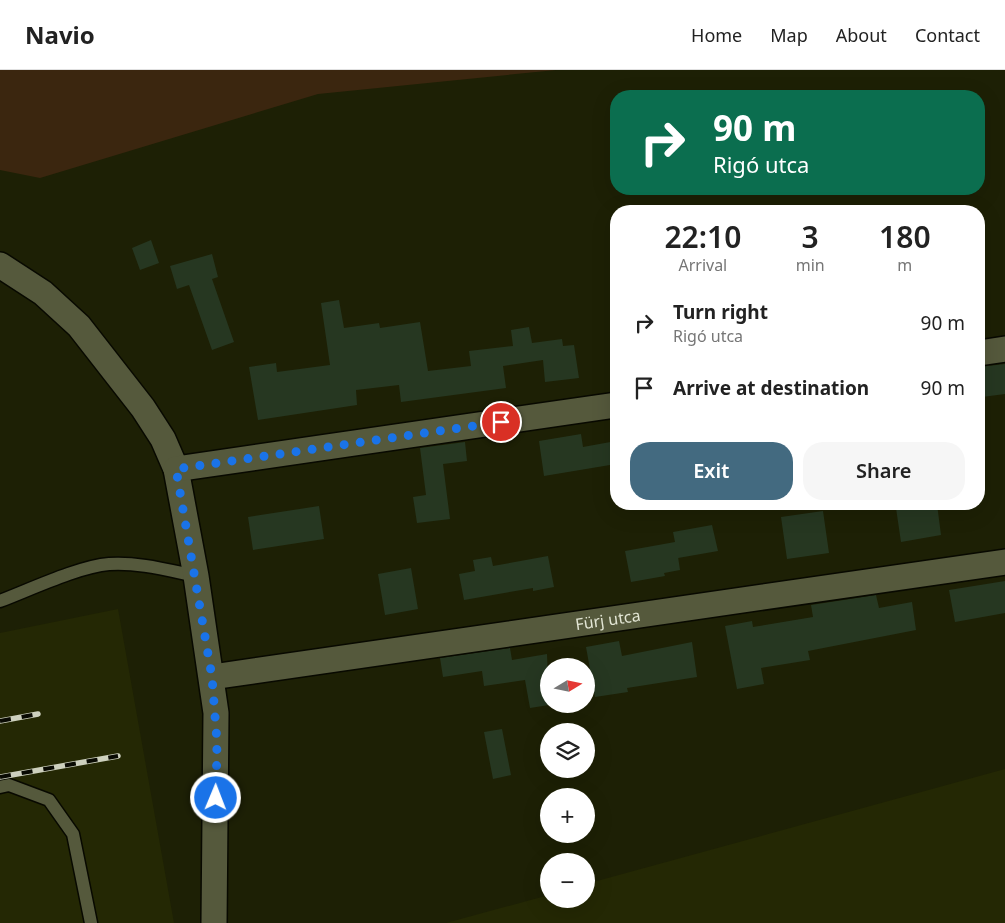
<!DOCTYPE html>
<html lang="en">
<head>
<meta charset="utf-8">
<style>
  body { margin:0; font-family:"Noto Sans",sans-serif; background:#f6f6f6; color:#222; height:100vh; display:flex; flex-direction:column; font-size:19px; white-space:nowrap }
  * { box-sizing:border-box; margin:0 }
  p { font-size:16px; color:#767676 }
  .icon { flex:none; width:28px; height:28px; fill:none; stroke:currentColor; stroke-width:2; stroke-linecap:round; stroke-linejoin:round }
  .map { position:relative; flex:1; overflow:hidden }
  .details { position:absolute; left:610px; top:135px; width:375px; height:305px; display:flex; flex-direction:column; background:#fff; border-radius:20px; box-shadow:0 5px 20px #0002 }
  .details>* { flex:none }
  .guide { position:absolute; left:610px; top:20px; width:375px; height:105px; border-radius:20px; box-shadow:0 5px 20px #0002; background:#0b6e4f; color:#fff; overflow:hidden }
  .needle { width:32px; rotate:80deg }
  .controls { position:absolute; left:540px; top:588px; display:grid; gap:10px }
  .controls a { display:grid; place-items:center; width:55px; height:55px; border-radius:50%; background:#fff; box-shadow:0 5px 20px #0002; font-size:25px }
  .pin { position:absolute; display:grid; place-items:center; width:42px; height:42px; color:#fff; margin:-21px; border:2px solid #fff; border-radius:50%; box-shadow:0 1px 5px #0007 }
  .me { position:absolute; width:55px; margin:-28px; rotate:1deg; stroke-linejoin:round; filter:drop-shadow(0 0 4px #0008) }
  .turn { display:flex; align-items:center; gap:18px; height:105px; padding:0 20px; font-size:22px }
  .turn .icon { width:65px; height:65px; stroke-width:2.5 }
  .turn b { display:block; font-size:35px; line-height:42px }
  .eta { display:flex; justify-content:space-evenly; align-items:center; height:85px; text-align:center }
  .eta b { font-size:30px; font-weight:600; line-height:35px }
  .primary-button { display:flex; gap:10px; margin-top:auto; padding:10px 20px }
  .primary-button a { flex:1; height:58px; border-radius:20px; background:#436a80; color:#fff; font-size:20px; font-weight:600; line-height:58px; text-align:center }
  .primary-button a+a { background:#f6f6f6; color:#222 }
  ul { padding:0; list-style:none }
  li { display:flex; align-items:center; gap:15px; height:65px; padding:0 20px }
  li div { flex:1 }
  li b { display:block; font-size:19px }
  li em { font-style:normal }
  header { display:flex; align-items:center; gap:30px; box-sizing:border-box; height:70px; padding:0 25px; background:#fff; border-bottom:1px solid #e0e0e0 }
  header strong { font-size:24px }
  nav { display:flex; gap:28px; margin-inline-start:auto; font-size:18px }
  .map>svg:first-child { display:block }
  .built { fill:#242804 }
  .green { fill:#3b260f }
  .building { fill:#263721 }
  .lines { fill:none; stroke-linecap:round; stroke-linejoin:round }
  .service-casing { stroke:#080900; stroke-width:15 }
  .minor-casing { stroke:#080900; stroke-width:28 }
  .service { stroke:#55593c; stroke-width:12 }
  .minor { stroke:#55593c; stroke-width:25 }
  .rail-casing { stroke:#cdd0be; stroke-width:5.5 }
  .rail { stroke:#080902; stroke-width:4; stroke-dasharray:11; stroke-linecap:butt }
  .route { stroke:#1a73e8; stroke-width:9; stroke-dasharray:0 16.2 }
  .labels { text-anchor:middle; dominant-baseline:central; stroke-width:5; stroke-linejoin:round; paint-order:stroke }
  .street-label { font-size:16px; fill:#e2e5d4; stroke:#080902 }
</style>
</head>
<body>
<header>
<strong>Navio</strong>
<nav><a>Home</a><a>Map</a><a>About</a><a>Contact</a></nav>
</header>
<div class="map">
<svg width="1005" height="853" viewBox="0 0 1005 853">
  <rect width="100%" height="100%" fill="#1d2005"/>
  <path class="built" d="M 118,539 L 174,853 L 0,853 L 0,563 Z
    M 1005,699 L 1005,853 L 446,853 L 549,825 L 549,829 L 586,829 L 586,814 Z"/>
  <path class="green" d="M 0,0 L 556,0 L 318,24 L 40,108 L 0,100 Z"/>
  <path class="building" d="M 151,170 L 159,193 L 140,200 L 132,178 Z
    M 212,184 L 218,207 L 212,209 L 234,272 L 212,280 L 189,215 L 177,219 L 170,196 Z
    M 339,230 L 344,258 L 379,253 L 380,258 L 420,252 L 428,301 L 471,296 L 469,281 L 513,276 L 511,260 L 529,257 L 532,273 L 562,269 L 563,276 L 574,275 L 579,308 L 545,312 L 543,290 L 503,296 L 506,318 L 401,332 L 399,315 L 356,320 L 357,335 L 258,350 L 249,297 L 276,293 L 277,302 L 330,295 L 321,233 Z
    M 1005,294 L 1005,324 L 982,327 L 979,297 Z
    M 581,364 L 583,377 L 616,371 L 616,394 L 544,406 L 539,371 Z
    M 465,372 L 467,391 L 443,394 L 450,449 L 417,453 L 413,427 L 426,425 L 420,378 Z
    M 926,434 L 937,434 L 941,465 L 901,472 L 896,438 Z
    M 319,436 L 324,469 L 253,480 L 248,447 Z
    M 823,441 L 829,483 L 787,489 L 781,447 Z
    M 712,455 L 718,481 L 678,488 L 677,480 L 680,500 L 664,503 L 665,506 L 631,512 L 625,481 L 675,472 L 673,462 Z
    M 548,486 L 554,517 L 533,521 L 533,518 L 464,530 L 459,504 L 475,501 L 473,490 L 491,487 L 493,496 Z
    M 411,498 L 418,539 L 385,545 L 378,504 Z
    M 1005,511 L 1005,543 L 955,552 L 949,520 Z
    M 876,525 L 879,538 L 912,532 L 916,560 L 808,581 L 810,590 L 761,598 L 764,614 L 737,619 L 725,556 L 752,551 L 753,557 L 813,547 L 811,535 Z
    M 619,571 L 622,586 L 692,572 L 697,607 L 627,618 L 628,622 L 595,627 L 586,577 Z
    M 510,578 L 512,590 L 547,584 L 549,635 L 530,638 L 525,610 L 484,616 L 482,601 L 443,607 L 440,588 Z
    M 502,659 L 511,705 L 493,709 L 484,662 Z"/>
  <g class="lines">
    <defs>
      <path id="service" d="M 0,531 C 29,520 80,496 109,494 C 138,492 167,500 196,506
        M 0,717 L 9,715 L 49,730 L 73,764 L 91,853"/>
      <g id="minor">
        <path d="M 0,195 L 43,223 L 79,256 L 143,338 L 163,369 L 176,399 L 196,506 L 216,643 L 214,853"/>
        <path d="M 979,283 L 1005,279"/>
        <path d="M 176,399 L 616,335"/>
        <path id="s1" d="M 212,607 L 1005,492"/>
      </g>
    </defs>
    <use href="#service" class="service-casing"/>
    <use href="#minor" class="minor-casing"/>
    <use href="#service" class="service"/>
    <use href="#minor" class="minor"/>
    <defs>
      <path id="rail" d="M 0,651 L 38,644
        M 0,707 L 118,686"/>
    </defs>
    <use href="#rail" class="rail-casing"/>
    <use href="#rail" class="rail"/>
  </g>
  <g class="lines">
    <path class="route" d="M 216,728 L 217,672 L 212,607 L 176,399 L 501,352"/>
  </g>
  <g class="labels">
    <g class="street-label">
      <text stroke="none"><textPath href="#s1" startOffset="400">Fürj utca</textPath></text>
    </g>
  </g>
</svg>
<div class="controls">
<a><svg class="needle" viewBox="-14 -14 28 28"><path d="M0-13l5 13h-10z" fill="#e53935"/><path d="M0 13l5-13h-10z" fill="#767676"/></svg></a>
<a><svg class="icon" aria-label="layers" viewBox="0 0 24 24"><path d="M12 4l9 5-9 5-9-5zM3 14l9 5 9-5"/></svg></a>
<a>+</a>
<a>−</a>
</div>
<div class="pin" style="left:501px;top:352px;background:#d93025"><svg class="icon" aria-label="arrive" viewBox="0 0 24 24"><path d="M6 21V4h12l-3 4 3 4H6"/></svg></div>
<svg class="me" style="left:216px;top:728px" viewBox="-20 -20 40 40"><circle r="17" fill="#1a73e8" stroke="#fff" stroke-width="3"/><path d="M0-11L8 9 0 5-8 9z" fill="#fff"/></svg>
<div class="guide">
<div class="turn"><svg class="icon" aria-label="right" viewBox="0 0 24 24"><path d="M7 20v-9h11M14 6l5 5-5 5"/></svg><div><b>90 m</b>Rigó utca</div></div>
</div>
<section class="details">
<div class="eta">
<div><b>22:10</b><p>Arrival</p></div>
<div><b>3</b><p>min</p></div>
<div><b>180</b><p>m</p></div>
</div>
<ul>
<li><svg class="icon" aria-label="right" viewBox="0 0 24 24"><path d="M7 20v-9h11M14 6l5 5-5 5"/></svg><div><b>Turn right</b><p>Rigó utca</p></div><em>90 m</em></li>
<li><svg class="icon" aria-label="arrive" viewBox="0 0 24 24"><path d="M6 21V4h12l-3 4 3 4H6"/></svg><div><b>Arrive at destination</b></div><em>90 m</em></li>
</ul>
<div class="primary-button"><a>Exit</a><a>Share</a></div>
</section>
</div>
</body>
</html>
